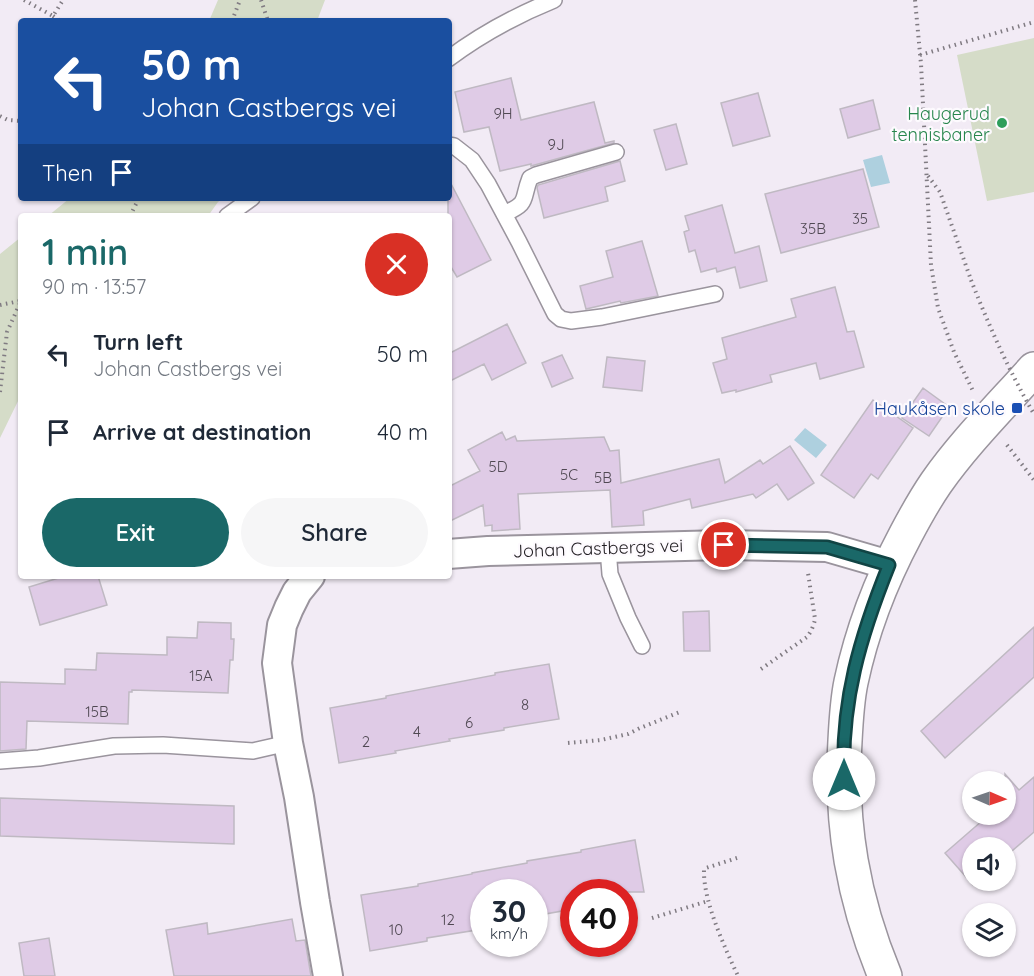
<!DOCTYPE html>
<html lang="en">
<head>
<meta charset="utf-8">
<style>
  body { margin:0; font-family:Quicksand,sans-serif; background:#f6f6f7; color:#1f2937; height:100vh; display:flex; flex-direction:column; font-size:22px; white-space:nowrap }
  * { box-sizing:border-box; margin:0 }
  p { font-size:20px; color:#747a83 }
  .icon { flex:none; width:33px; height:33px; fill:none; stroke:currentColor; stroke-width:2; stroke-linecap:round; stroke-linejoin:round }
  .map { position:relative; flex:1; overflow:hidden }
  .drawer { position:absolute; left:18px; top:213px; width:434px; height:366px; display:flex; flex-direction:column; background:#fff; border-radius:6px; box-shadow:0 2px 4px #0004 }
  .drawer>* { flex:none }
  .banner { position:absolute; left:18px; top:18px; width:434px; height:183px; border-radius:6px; box-shadow:0 2px 4px #0004; background:#1a4fa0; color:#fff; overflow:hidden }
  .needle { width:39px; rotate:92deg }
  .controls { position:absolute; left:962px; top:771px; display:grid; gap:12px }
  .controls a { display:grid; place-items:center; width:54px; height:54px; border-radius:50%; background:#fff; box-shadow:0 2px 4px #0004; font-size:30px }
  .speed { position:absolute; left:470px; top:879px; display:flex; gap:12px; font-size:30px; font-weight:700; text-align:center }
  .speed>* { display:grid; place-content:center; width:78px; height:78px; border-radius:50%; background:#fff; box-shadow:0 2px 4px #0004; line-height:1 }
  .speed small { font-size:15px; font-weight:400 }
  .speed .limit { border:9px solid #d22; background:#fff; color:#111 }
  .pin { position:absolute; display:grid; place-items:center; width:51px; height:51px; color:#fff; margin:-26px; border:3px solid #fff; border-radius:50%; box-shadow:0 2px 6px #0007 }
  .me { position:absolute; width:66px; margin:-33px; rotate:0deg; stroke-linejoin:round; filter:drop-shadow(0 0 4px #0008) }
  .turn { display:flex; align-items:center; gap:21px; height:126px; padding:0 24px; font-size:27px }
  .turn .icon { width:78px; height:78px; stroke-width:2.5 }
  .turn b { display:block; font-size:42px; line-height:51px }
  .then { display:flex; align-items:center; height:57px; padding:0 24px; background:#0003; gap:12px; font-size:22px }
  .round { display:grid; place-items:center; flex:none; width:63px; height:63px; border-radius:32px; background:#f6f6f7 }
  .summary { display:flex; align-items:center; justify-content:space-between; height:102px; padding:0 24px }
  h1 { font-size:36px; font-weight:600; line-height:45px; color:#1a6868 }
  .cta { display:flex; gap:12px; margin-top:auto; padding:12px 24px }
  .cta a { flex:1; height:69px; border-radius:36px; background:#1a6868; color:#fff; font-size:24px; font-weight:600; line-height:69px; text-align:center }
  .cta a+a { background:#f6f6f7; color:#1f2937 }
  ul { padding:0; list-style:none }
  li { display:flex; align-items:center; gap:18px; height:78px; padding:0 24px }
  li div { flex:1 }
  li b { display:block; font-size:22px }
  li em { font-style:normal }
  .map>svg:first-child { display:block }
  .green { fill:#d5dcc8 }
  .water { fill:#aed0df }
  .building { fill:#dfcbe6; stroke:#bfb9c2; stroke-width:1.5 }
  .lines { fill:none; stroke-linecap:round; stroke-linejoin:round }
  .service-casing { stroke:#9a949d; stroke-width:18 }
  .minor-casing { stroke:#9a949d; stroke-width:32 }
  .tertiary-casing { stroke:#9a949d; stroke-width:36 }
  .path { stroke:#807b82; stroke-width:4; stroke-dasharray:1.5 4.5; stroke-linecap:butt }
  .service { stroke:#fff; stroke-width:15 }
  .minor { stroke:#fff; stroke-width:28 }
  .tertiary { stroke:#fff; stroke-width:33 }
  .path-bridge { stroke:#807b82; stroke-width:4; stroke-dasharray:1.5 4.5; stroke-linecap:butt }
  .route-casing { stroke:#144; stroke-width:15 }
  .route { stroke:#1a6868; stroke-width:10 }
  .leisure-dot { fill:#2e9e5b; stroke:#fdfafe; stroke-width:2 }
  .transit-dot { fill:#1a4fb4; stroke:#fdfafe; stroke-width:2 }
  .labels { text-anchor:middle; dominant-baseline:central; stroke-width:4.5; stroke-linejoin:round; paint-order:stroke }
  .number-label { font-size:15px; fill:#504953 }
  .leisure-label { font-size:18px; fill:#27864d; stroke:#fdfafe; text-anchor:end }
  .transit-label { font-size:18px; fill:#164399; stroke:#fdfafe; text-anchor:end }
  .street-label { font-size:18px; fill:#211e22; stroke:#fdfafe }
</style>
</head>
<body>
<div class="map">
<svg width="1034" height="976" viewBox="0 0 1034 976">
  <rect width="100%" height="100%" fill="#f2ebf5"/>
  <path class="green" d="M 218,0 L 325,0 L 317,21 L 209,21 Z
    M 1034,38 L 1034,192 L 987,201 L 957,55 Z
    M 70,198 L 223,198 L 218,202 L 208,216 L 48,216 Z
    M 21,237 L 21,395 L 0,438 L 0,254 Z"/>
  <path class="water" d="M 882,155 L 890,183 L 871,187 L 863,160 Z
    M 805,428 L 827,445 L 816,458 L 794,440 Z"/>
  <path class="building" d="M 511,78 L 521,120 L 594,102 L 605,143 L 614,141 L 614,143 L 531,166 L 531,164 L 500,171 L 489,127 L 464,132 L 455,92 Z
    M 758,93 L 770,136 L 733,146 L 721,103 Z
    M 873,100 L 880,129 L 848,138 L 840,109 Z
    M 676,124 L 687,164 L 666,170 L 654,130 Z
    M 620,161 L 625,181 L 605,187 L 608,201 L 544,218 L 537,188 L 538,185 Z
    M 863,169 L 879,227 L 781,253 L 765,194 Z
    M 448,178 L 491,260 L 457,277 L 448,262 Z
    M 722,205 L 735,253 L 759,246 L 767,281 L 740,288 L 735,267 L 717,272 L 716,268 L 701,272 L 695,250 L 689,252 L 684,232 L 689,230 L 685,216 Z
    M 642,241 L 658,296 L 621,303 L 620,301 L 586,309 L 580,286 L 613,277 L 606,251 Z
    M 835,287 L 847,332 L 854,331 L 864,367 L 820,379 L 816,363 L 770,375 L 772,382 L 736,392 L 736,390 L 722,393 L 713,363 L 727,359 L 722,338 L 796,317 L 791,299 Z
    M 507,324 L 526,363 L 492,380 L 484,364 L 448,382 L 448,354 Z
    M 562,355 L 573,378 L 552,387 L 542,363 Z
    M 607,357 L 645,361 L 642,391 L 603,387 Z
    M 923,388 L 949,407 L 929,436 L 902,418 Z
    M 873,400 L 913,428 L 878,479 L 871,474 L 854,498 L 821,475 Z
    M 502,432 L 506,440 L 515,436 L 517,441 L 604,437 L 610,451 L 619,450 L 621,483 L 719,459 L 725,483 L 760,460 L 763,464 L 790,446 L 814,483 L 788,500 L 777,484 L 756,498 L 753,494 L 692,508 L 690,499 L 643,511 L 644,525 L 612,527 L 610,490 L 518,494 L 520,529 L 492,531 L 492,525 L 485,526 L 483,505 L 448,522 L 448,487 L 480,471 L 468,450 Z
    M 65,576 L 98,576 L 107,605 L 40,625 L 29,587 Z
    M 709,611 L 710,651 L 684,651 L 683,612 Z
    M 198,622 L 231,623 L 231,639 L 234,639 L 233,660 L 230,660 L 228,693 L 132,690 L 132,692 L 129,692 L 128,724 L 27,721 L 26,749 L 0,751 L 0,682 L 65,684 L 65,669 L 96,670 L 97,653 L 167,655 L 167,637 L 197,638 Z
    M 1034,627 L 1034,677 L 945,758 L 921,731 Z
    M 549,664 L 559,719 L 504,728 L 504,730 L 449,739 L 450,741 L 395,751 L 396,753 L 339,763 L 330,708 L 386,698 L 386,696 L 495,675 L 495,673 Z
    M 1005,774 L 1019,790 L 1034,777 L 1034,832 L 1005,857 L 1005,848 L 972,848 L 972,880 L 978,880 L 973,885 L 945,853 L 990,814 L 1005,814 Z
    M 0,798 L 234,806 L 234,844 L 0,836 Z
    M 635,840 L 644,892 L 573,892 L 573,909 L 534,916 L 534,892 L 483,892 L 483,929 L 427,938 L 427,941 L 370,951 L 361,895 L 418,886 L 418,884 L 472,874 L 472,873 L 527,863 L 527,861 L 581,852 L 581,850 Z
    M 292,919 L 296,941 L 305,940 L 311,976 L 174,976 L 166,930 L 207,923 L 208,934 Z
    M 49,938 L 55,976 L 24,976 L 19,943 Z"/>
  <g class="lines">
    <defs>
      <path id="service" d="M 448,59 C 480,35 517,15 554,0
        M 448,145 L 454,146 L 472,160 L 488,184 L 519,242 L 555,314 L 561,319 L 571,321 L 602,317 L 715,294
        M 504,214 C 530,202 521,201 530,178 L 536,175 L 616,152
        M 227,216 L 252,198
        M 608,549 L 610,574 L 628,618 L 642,646
        M 0,761 L 39,758 L 114,746 L 163,745 L 253,751 L 288,743"/>
      <path id="minor" d="M 448,554 L 488,551 L 724,545 L 827,547 L 889,565
        M 310,576 L 297,592 L 289,608 L 282,625 L 277,663 L 288,743 L 299,797 L 315,902 L 328,976"/>
      <path id="tertiary" d="M 885,976 C 853,899 840,824 845,741 C 846,721 847,701 851,682 C 862,630 881,581 906,534 C 915,517 925,499 936,483 C 964,443 1001,406 1034,369"/>
    </defs>
    <use href="#service" class="service-casing"/>
    <use href="#minor" class="minor-casing"/>
    <use href="#tertiary" class="tertiary-casing"/>
    <path class="path" d="M 24,0 L 53,16 L 63,0
      M 261,0 L 268,21
      M 915,0 L 921,64 L 931,265 L 938,308 L 954,352 L 974,393
      M 53,16 L 60,21
      M 232,21 L 240,0
      M 920,55 L 1034,22
      M 0,116 L 8,120 L 21,121
      M 928,176 L 940,192 L 971,280
      M 130,216 L 139,198
      M 0,305 L 20,301
      M 0,392 L 7,332 L 21,301
      M 1007,445 L 1034,480
      M 761,669 L 807,637 C 811,632 814,625 815,619 L 808,573
      M 568,743 L 601,740 L 628,734 L 640,728 L 680,712
      M 737,858 L 706,868 L 704,870 C 703,901 725,948 738,976
      M 652,918 L 708,901"/>
    <use href="#service" class="service"/>
    <use href="#minor" class="minor"/>
    <use href="#tertiary" class="tertiary"/>
    <path class="path-bridge" d="M 971,280 C 989,326 1009,371 1034,414"/>
  </g>
  <g class="lines">
    <defs>
      <path id="route" d="M 724,545 L 827,547 L 889,565 C 860,637 841,701 844,779"/>
    </defs>
    <use href="#route" class="route-casing"/>
    <use href="#route" class="route"/>
  </g>
  <circle class="leisure-dot" cx="1002" cy="123" r="6"/>
  <rect class="transit-dot" x="1011" y="402" width="12" height="12" rx="3"/>
  <g class="labels">
    <g class="number-label">
      <text x="503" y="113">9H</text>
      <text x="556" y="144">9J</text>
      <text x="860" y="218">35</text>
      <text x="813" y="228">35B</text>
      <text x="498" y="466">5D</text>
      <text x="569" y="474">5C</text>
      <text x="603" y="477">5B</text>
      <text x="201" y="675">15A</text>
      <text x="525" y="704">8</text>
      <text x="97" y="711">15B</text>
      <text x="469" y="722">6</text>
      <text x="417" y="731">4</text>
      <text x="366" y="741">2</text>
      <text x="448" y="919">12</text>
      <text x="396" y="929">10</text>
    </g>
    <g class="leisure-label">
      <text x="990" y="113">Haugerud<tspan x="990" dy="21">tennisbaner</tspan></text>
    </g>
    <g class="transit-label">
      <text x="1005" y="408">Haukåsen skole</text>
    </g>
    <g class="street-label">
      <text transform="translate(598 548) rotate(-2)">Johan Castbergs vei</text>
    </g>
  </g>
</svg>
<div class="controls">
<a><svg class="needle" viewBox="-14 -14 28 28"><path d="M0-13l5 13h-10z" fill="#e53935"/><path d="M0 13l5-13h-10z" fill="#747a83"/></svg></a>
<a><svg class="icon" aria-label="sound" viewBox="0 0 24 24"><path d="M4 9h4l5-4v14l-5-4H4zM17 9q2 3 0 6"/></svg></a>
<a><svg class="icon" aria-label="layers" viewBox="0 0 24 24"><path d="M12 4l9 5-9 5-9-5zM3 14l9 5 9-5"/></svg></a>
</div>
<div class="speed"><div>30<small>km/h</small></div><div class="limit">40</div></div>
<div class="pin" style="left:724px;top:545px;background:#d93025"><svg class="icon" aria-label="arrive" viewBox="0 0 24 24"><path d="M6 21V4h12l-3 4 3 4H6"/></svg></div>
<svg class="me" style="left:844px;top:779px" viewBox="-20 -20 40 40"><circle r="19" fill="#fff"/><path d="M0-13L10 11 0 6-10 11z" fill="#1a6868"/></svg>
<div class="banner">
<div class="turn"><svg class="icon" aria-label="left" viewBox="0 0 24 24"><path d="M17 20v-9H6M10 6l-5 5 5 5"/></svg><div><b>50 m</b>Johan Castbergs vei</div></div>
<div class="then">Then<svg class="icon" aria-label="arrive" viewBox="0 0 24 24"><path d="M6 21V4h12l-3 4 3 4H6"/></svg></div>
</div>
<section class="drawer">
<div class="summary"><div><h1>1 min</h1><p>90 m · 13:57</p></div><a class="round" style="background:#d93025;color:#fff"><svg class="icon" aria-label="close" viewBox="0 0 24 24"><path d="M6 6l12 12M18 6L6 18"/></svg></a></div>
<ul>
<li><svg class="icon" aria-label="left" viewBox="0 0 24 24"><path d="M17 20v-9H6M10 6l-5 5 5 5"/></svg><div><b>Turn left</b><p>Johan Castbergs vei</p></div><em>50 m</em></li>
<li><svg class="icon" aria-label="arrive" viewBox="0 0 24 24"><path d="M6 21V4h12l-3 4 3 4H6"/></svg><div><b>Arrive at destination</b></div><em>40 m</em></li>
</ul>
<div class="cta"><a>Exit</a><a>Share</a></div>
</section>
</div>
</body>
</html>
